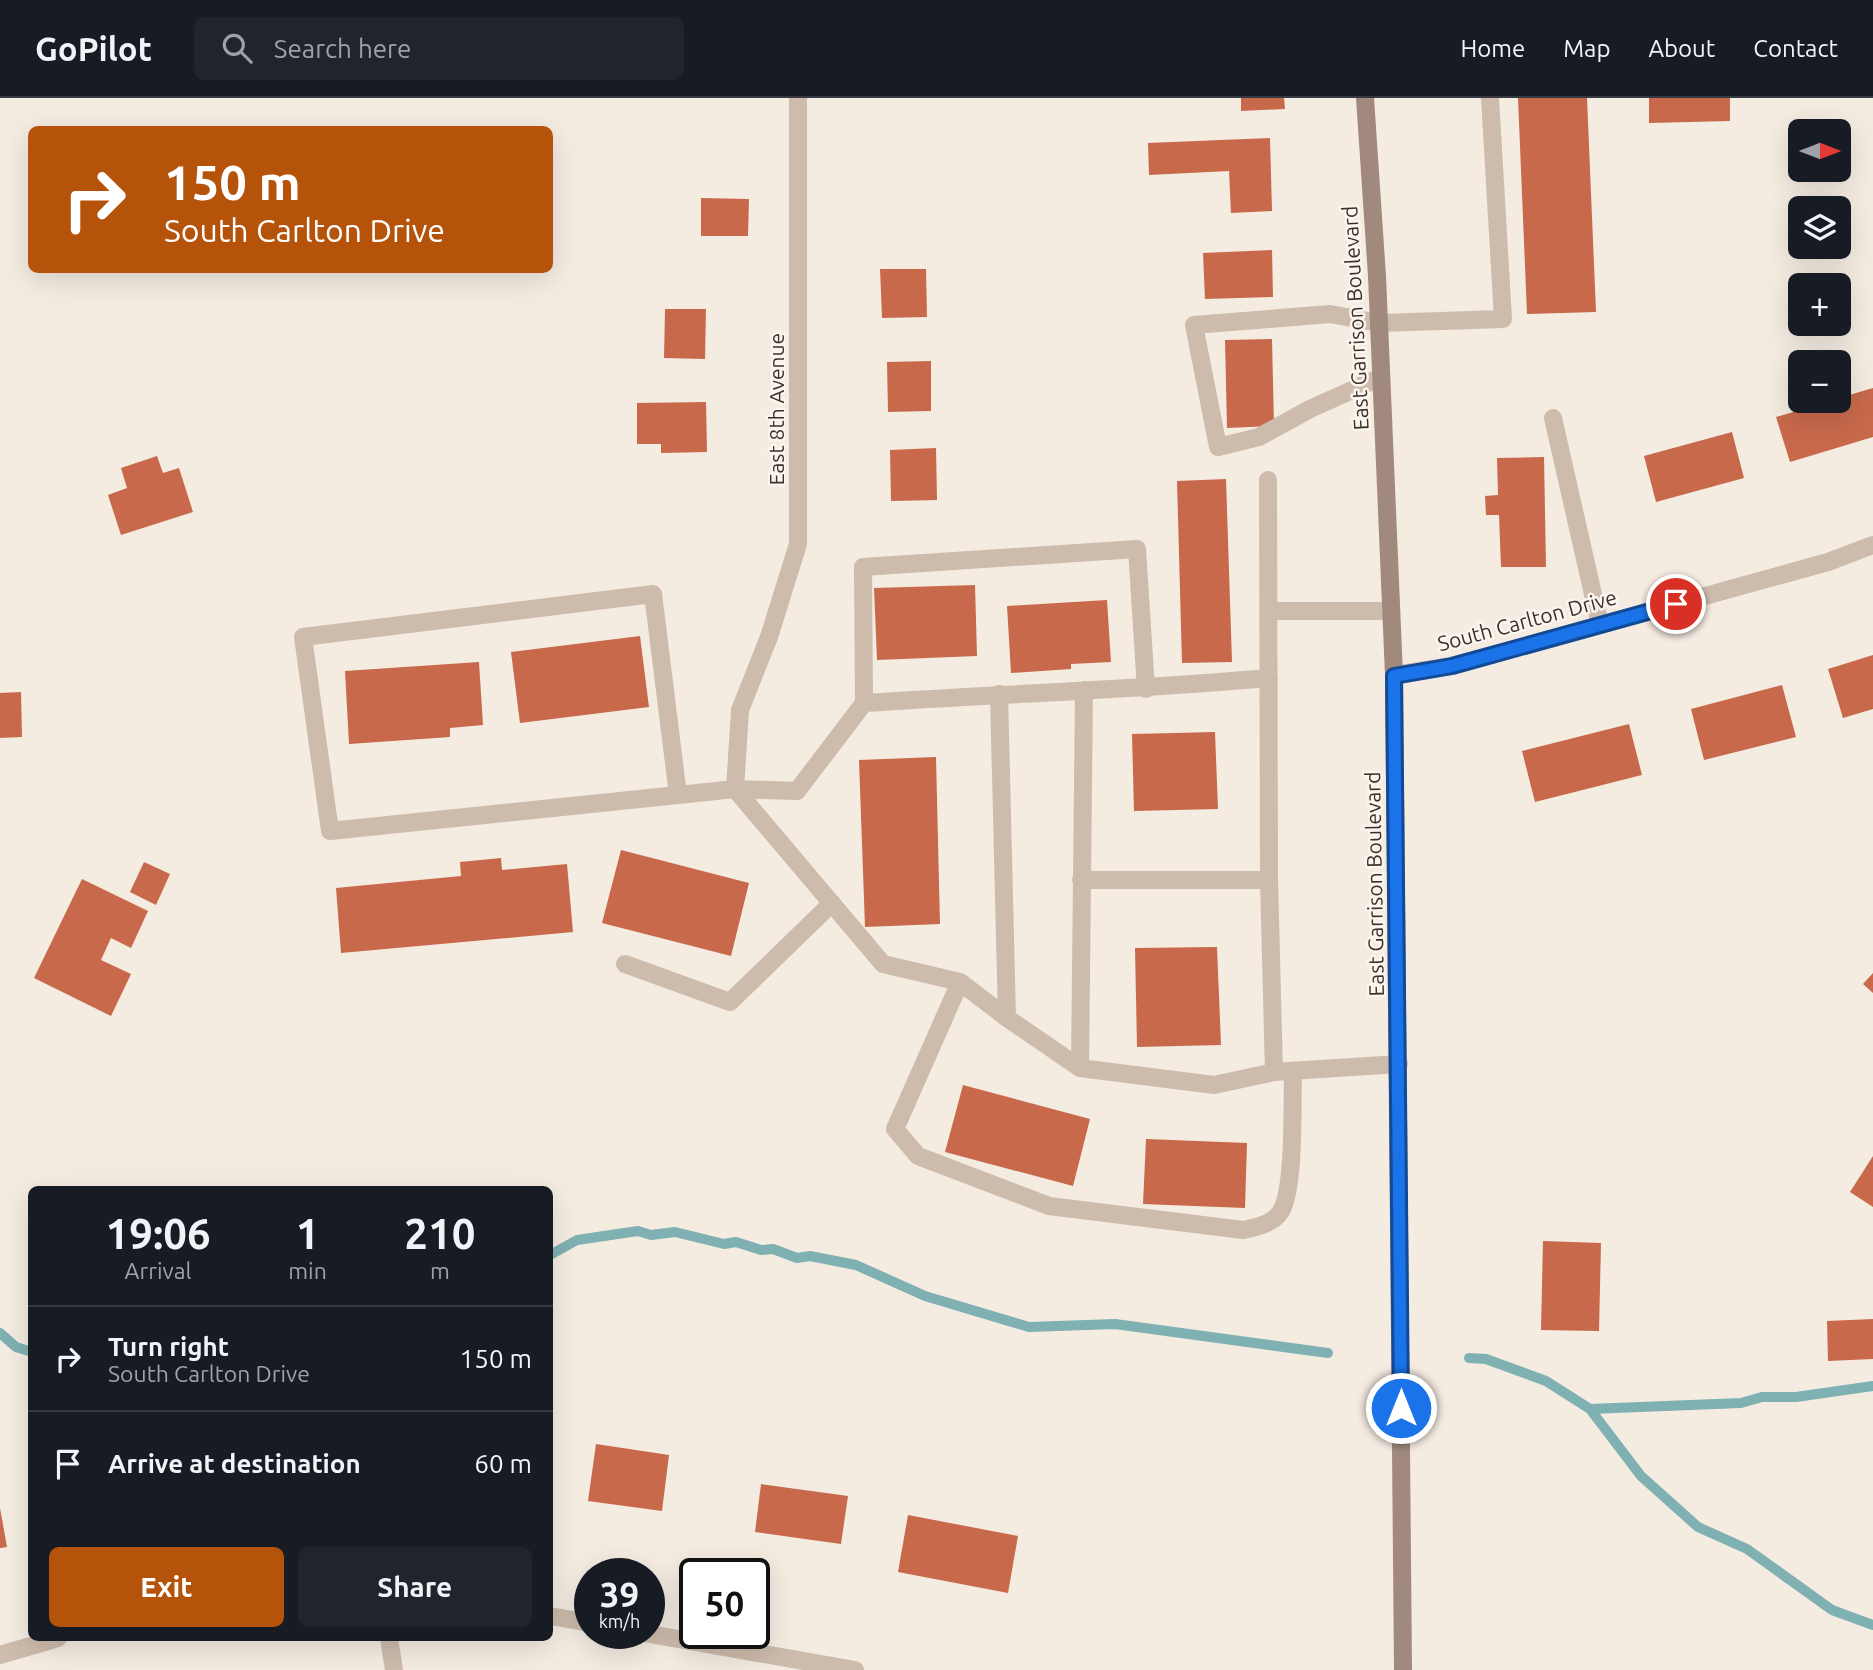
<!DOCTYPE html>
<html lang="en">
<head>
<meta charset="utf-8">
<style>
  body { margin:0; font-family:Ubuntu,sans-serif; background:#20242c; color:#f1f3f6; height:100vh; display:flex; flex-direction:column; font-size:26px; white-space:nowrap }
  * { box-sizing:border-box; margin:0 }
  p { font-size:23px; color:#9ea1a6 }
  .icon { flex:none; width:38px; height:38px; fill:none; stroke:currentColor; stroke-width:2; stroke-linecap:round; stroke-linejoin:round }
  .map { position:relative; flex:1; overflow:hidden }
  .panel { position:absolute; left:28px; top:1088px; width:525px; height:455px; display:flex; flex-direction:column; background:#171b24; border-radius:10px; box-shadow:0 7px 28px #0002 }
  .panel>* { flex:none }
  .top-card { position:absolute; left:28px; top:28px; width:525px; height:147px; border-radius:10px; box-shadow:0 7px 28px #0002; background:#b45309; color:#fff; overflow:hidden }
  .needle { width:46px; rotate:90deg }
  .fabs { position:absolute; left:1788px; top:21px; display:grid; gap:14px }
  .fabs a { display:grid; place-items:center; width:63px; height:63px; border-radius:10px; background:#171b24; box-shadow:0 7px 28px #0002; font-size:35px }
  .speed { position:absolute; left:574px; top:1460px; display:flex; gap:14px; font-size:35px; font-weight:700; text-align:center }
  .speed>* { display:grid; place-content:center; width:91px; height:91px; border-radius:50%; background:#171b24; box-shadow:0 7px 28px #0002; line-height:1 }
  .speed small { font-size:18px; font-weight:400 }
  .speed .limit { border:4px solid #111; border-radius:10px; background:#fff; color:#111 }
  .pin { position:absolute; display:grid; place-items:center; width:60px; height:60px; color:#fff; margin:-30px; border:4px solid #fff; border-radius:50%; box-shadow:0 2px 7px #0007 }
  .me { position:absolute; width:77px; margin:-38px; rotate:0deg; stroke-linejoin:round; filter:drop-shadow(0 0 5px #0008) }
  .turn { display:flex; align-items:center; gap:24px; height:147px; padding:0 21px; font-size:32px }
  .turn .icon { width:91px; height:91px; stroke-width:2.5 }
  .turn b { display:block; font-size:49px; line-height:60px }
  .eta { display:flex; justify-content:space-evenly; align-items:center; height:119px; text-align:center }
  .eta b { font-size:42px; font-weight:700; line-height:49px }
  .primary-button { display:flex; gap:14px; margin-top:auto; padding:14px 21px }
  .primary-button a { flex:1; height:80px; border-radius:10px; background:#b45309; color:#fff; font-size:28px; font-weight:700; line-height:80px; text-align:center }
  .primary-button a+a { background:#20242c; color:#f1f3f6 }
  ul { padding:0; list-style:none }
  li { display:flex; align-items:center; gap:21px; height:105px; padding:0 21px; border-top:2px solid #363941 }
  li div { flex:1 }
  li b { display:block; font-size:26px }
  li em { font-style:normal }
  header { display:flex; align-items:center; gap:42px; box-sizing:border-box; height:98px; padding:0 35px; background:#171b24; border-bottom:2px solid #363941 }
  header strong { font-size:33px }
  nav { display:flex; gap:38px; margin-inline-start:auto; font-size:24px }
  .search { width:490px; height:63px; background:#20242c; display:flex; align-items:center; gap:18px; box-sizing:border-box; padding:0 24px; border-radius:10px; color:#9ea1a6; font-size:26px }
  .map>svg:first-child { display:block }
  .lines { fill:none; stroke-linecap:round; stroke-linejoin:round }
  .stream { stroke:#7fb0b2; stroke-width:10 }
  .building { fill:#c8694b }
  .service { stroke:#cdbbac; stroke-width:18 }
  .minor { stroke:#cdbbac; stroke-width:18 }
  .tertiary { stroke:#cdbbac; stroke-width:18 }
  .secondary { stroke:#a18a7d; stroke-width:18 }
  .route-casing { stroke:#114b97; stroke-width:18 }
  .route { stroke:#1a73e8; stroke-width:12 }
  .labels { text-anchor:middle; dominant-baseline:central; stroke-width:5; stroke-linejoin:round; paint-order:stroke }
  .street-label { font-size:21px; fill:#3b302b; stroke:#fbf5ee }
</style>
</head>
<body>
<header>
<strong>GoPilot</strong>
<div class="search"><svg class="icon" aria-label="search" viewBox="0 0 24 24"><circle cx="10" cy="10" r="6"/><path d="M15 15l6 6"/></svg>Search here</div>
<nav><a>Home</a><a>Map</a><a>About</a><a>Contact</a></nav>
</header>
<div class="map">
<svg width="1873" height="1572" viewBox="0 0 1873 1572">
  <rect width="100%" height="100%" fill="#f4ebe1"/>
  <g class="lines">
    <path class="stream" d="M 550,1157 L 577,1142 L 638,1133 L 651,1137 L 675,1134 L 724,1146 L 736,1144 L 761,1152 L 773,1151 L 797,1160 L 810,1158 L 856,1167 L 925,1198 L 1029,1229 L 1115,1226 L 1328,1255
      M 0,1235 L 16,1249 L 32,1254
      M 1469,1260 L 1486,1261 L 1546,1283 L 1590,1311 L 1641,1378 L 1698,1429 L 1747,1451 L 1832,1512 L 1873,1527
      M 1590,1311 L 1741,1305 L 1762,1299 L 1796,1299 L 1873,1288"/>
  </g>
  <path class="building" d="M 1241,0 L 1284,0 L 1285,11 L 1241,13 Z
    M 1518,0 L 1587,0 L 1596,214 L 1527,216 Z
    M 1649,0 L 1730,0 L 1730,23 L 1649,25 Z
    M 1270,40 L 1272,113 L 1231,115 L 1229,73 L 1149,77 L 1148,45 Z
    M 701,100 L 749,101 L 748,138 L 701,138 Z
    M 1272,152 L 1273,199 L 1205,201 L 1203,155 Z
    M 880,171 L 926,171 L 927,219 L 882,220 Z
    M 665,211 L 706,211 L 705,261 L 664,260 Z
    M 1272,241 L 1274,328 L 1227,330 L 1225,242 Z
    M 931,263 L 931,313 L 888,314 L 887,264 Z
    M 1873,290 L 1873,339 L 1790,364 L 1776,319 L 1831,303 L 1839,303 L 1839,300 Z
    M 706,304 L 707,354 L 661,355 L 661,346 L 637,346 L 637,305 Z
    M 1732,334 L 1744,380 L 1656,404 L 1644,358 Z
    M 936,350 L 937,402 L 891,403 L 890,352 Z
    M 157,358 L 163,375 L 179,370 L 193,414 L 121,437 L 108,397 L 127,390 L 121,370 Z
    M 1544,359 L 1546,469 L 1501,469 L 1499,417 L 1486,417 L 1485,398 L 1498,397 L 1497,360 Z
    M 1226,381 L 1232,564 L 1182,565 L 1177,383 Z
    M 975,487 L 977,558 L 877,562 L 874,490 Z
    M 1107,502 L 1111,564 L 1071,566 L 1071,571 L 1011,575 L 1007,508 Z
    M 640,538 L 649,609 L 520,625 L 511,554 Z
    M 1873,557 L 1873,611 L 1843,620 L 1828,571 Z
    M 479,564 L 483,627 L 450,630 L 450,639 L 349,646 L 345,573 Z
    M 1782,587 L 1796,639 L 1704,662 L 1691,611 Z
    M 21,594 L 22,639 L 0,640 L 0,595 Z
    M 1629,626 L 1642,677 L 1535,704 L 1522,653 Z
    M 1215,634 L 1218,711 L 1134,713 L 1132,636 Z
    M 936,659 L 940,826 L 865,829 L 859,662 Z
    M 621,752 L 749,785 L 731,858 L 602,825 Z
    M 501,760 L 502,772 L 567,766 L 573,834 L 341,855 L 336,790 L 461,778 L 460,764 Z
    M 144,764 L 170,776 L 156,807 L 130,794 Z
    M 82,781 L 148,813 L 131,850 L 111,840 L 101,862 L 131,876 L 111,918 L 34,880 Z
    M 1217,849 L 1221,947 L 1137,949 L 1135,850 Z
    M 1873,875 L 1873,895 L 1863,886 Z
    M 963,987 L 1090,1021 L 1073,1088 L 945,1054 Z
    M 1146,1041 L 1247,1045 L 1245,1110 L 1143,1106 Z
    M 1873,1058 L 1873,1109 L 1850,1094 Z
    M 1543,1143 L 1601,1145 L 1599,1233 L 1541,1232 Z
    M 1873,1221 L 1873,1261 L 1828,1263 L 1827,1223 Z
    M 596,1346 L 669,1357 L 662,1413 L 588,1403 Z
    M 761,1386 L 848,1398 L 841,1446 L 755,1434 Z
    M 0,1410 L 7,1449 L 0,1450 Z
    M 908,1417 L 1018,1438 L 1008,1495 L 898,1474 Z"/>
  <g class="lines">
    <path class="service" d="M 1381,279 L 1310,311 L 1259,339 L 1218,349 L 1194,227 L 1330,216 L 1379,225 L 1503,221 L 1490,0
      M 1553,320 L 1600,527
      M 1268,382 L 1269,782 L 1274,974 L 1399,966
      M 1269,513 L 1391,513
      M 1146,591 L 1137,451 L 863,469 L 864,605 C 999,596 1134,592 1269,580
      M 999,596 L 1007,920
      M 740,612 L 735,691 L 883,866 L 960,884 L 1007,920 L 1080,970 L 1084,592
      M 678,697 L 653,496 L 303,539 L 330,733 L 678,697 L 735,691 L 797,693 L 864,605
      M 1081,782 L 1269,782
      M 625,866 L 730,904 L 832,805
      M 960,884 L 895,1031 L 918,1058 L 1049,1108 L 1243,1132 C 1257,1129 1273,1126 1281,1113 C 1295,1090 1292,1004 1293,973
      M 1080,970 L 1214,987 L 1274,974"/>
    <path class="minor" d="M 1394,577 L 1452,568 L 1828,464 L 1873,447
      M 740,612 L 769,539 L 798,446 L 798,0
      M 389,1540 L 394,1572"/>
    <path class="tertiary" d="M 550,1518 L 590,1525
      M 644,1535 L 855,1572
      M 0,1557 L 58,1540"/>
    <path class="secondary" d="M 1365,0 L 1377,178 L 1394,577 L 1403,1572"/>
  </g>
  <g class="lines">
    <defs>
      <path id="route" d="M 1401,1310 L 1394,578 L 1452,568 L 1676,506"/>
    </defs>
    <use href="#route" class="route-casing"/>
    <use href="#route" class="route"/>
  </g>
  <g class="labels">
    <g class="street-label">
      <text transform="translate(1355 220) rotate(-93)">East Garrison Boulevard</text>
      <text transform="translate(776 311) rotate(-90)">East 8th Avenue</text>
      <text transform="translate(1527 522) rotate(-15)">South Carlton Drive</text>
      <text transform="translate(1374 786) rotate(-91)">East Garrison Boulevard</text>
    </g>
  </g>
</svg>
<div class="fabs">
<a><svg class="needle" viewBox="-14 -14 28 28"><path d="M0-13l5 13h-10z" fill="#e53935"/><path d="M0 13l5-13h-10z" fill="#9ea1a6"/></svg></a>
<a><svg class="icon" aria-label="layers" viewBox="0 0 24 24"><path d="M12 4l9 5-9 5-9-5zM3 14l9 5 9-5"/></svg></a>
<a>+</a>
<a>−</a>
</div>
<div class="speed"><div>39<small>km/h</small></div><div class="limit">50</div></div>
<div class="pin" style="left:1676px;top:506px;background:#d93025"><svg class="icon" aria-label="arrive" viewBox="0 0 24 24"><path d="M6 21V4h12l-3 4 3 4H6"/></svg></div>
<svg class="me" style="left:1401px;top:1310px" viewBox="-20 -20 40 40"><circle r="17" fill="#1a73e8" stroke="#fff" stroke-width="3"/><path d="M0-11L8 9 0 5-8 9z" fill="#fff"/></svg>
<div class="top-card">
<div class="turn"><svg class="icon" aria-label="right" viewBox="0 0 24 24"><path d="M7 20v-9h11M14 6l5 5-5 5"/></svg><div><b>150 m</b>South Carlton Drive</div></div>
</div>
<section class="panel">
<div class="eta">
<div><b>19:06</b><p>Arrival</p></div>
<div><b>1</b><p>min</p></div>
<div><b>210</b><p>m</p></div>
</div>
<ul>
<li><svg class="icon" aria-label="right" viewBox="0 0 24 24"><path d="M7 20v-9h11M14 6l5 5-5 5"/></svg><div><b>Turn right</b><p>South Carlton Drive</p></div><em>150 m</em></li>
<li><svg class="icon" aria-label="arrive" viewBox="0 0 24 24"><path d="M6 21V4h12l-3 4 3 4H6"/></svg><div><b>Arrive at destination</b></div><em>60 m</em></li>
</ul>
<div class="primary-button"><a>Exit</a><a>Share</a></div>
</section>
</div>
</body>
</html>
